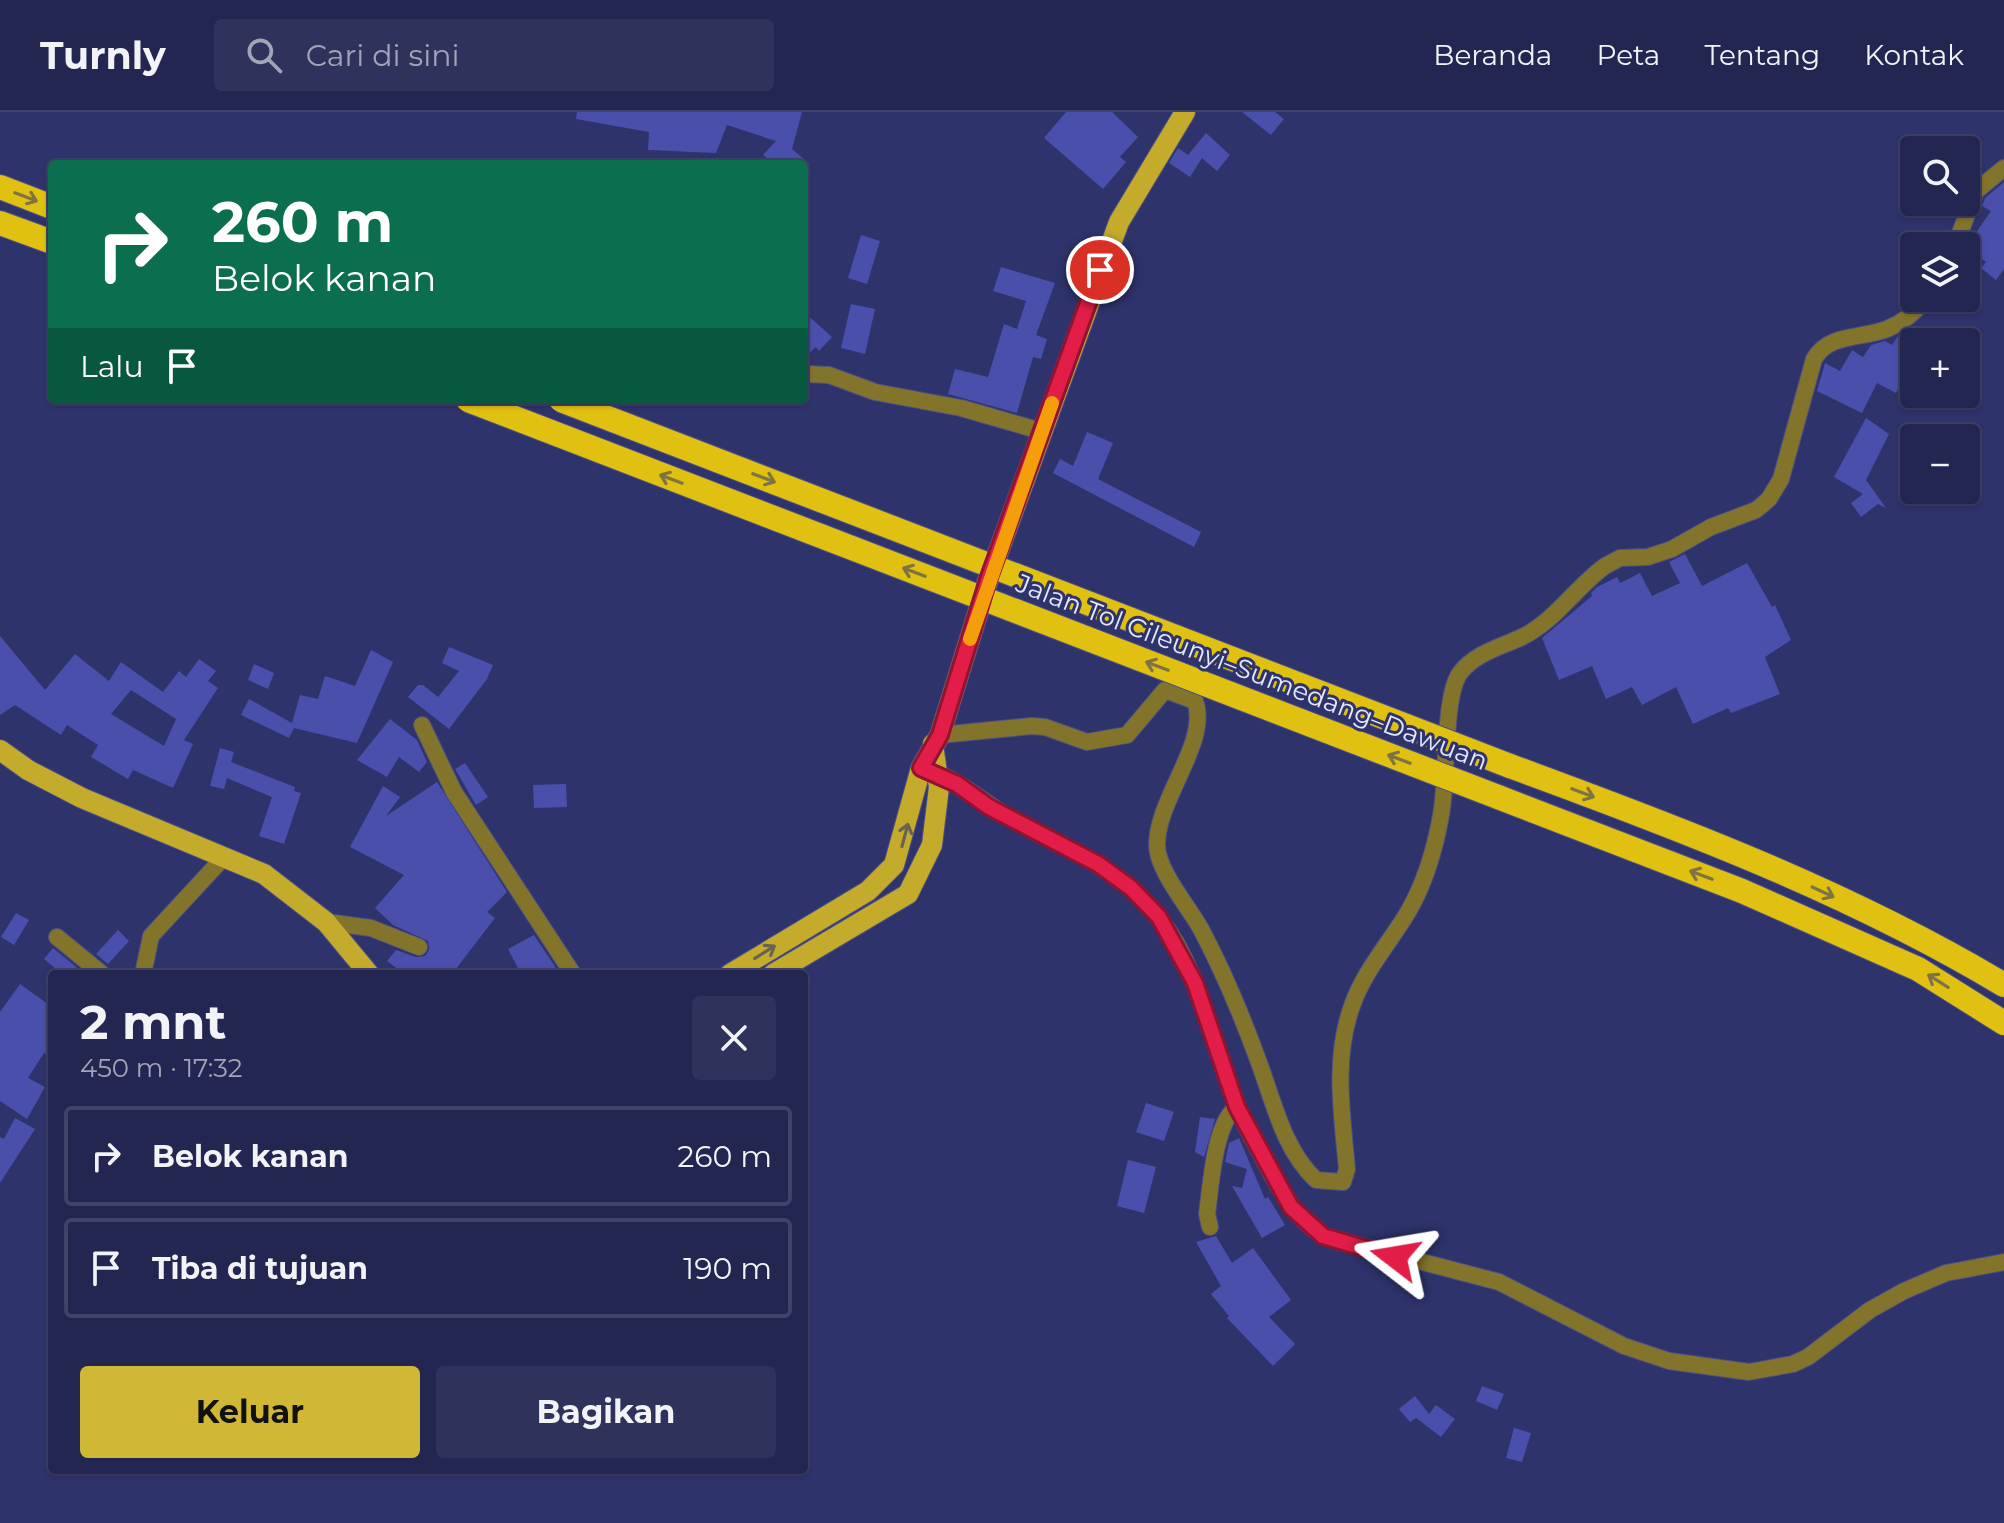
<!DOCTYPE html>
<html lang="id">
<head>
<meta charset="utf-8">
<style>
  body { margin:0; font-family:Montserrat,sans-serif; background:#2f325b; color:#f1f3f6; height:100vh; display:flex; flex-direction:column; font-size:30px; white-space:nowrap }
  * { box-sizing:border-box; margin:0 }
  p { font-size:26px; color:#a3a5b7 }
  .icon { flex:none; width:44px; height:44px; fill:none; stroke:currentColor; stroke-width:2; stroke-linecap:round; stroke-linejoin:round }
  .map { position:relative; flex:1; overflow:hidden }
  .drawer { position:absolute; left:48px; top:858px; width:760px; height:504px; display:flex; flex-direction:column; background:#232651; border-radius:8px; box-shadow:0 2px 6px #0004,0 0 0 2px #404368 }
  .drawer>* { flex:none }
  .hud { position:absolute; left:48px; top:48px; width:760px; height:244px; border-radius:8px; box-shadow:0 2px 6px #0004,0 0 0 2px #404368; background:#0b6e4f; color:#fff; overflow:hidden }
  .tools { position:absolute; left:1900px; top:24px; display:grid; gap:16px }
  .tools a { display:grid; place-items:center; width:80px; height:80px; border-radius:8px; background:#232651; box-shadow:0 2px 6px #0004,0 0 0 2px #404368; font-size:40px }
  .pin { position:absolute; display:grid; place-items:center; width:68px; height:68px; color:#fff; margin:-34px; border:4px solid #fff; border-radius:50%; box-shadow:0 2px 8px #0007 }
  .me { position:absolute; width:88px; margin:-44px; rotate:284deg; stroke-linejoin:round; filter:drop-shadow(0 0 6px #0008) }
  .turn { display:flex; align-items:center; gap:28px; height:168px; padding:0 32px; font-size:36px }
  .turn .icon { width:104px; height:104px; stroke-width:2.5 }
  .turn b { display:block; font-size:56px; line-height:68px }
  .then { display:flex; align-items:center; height:76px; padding:0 32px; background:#0003; gap:16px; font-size:30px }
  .round { display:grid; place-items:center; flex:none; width:84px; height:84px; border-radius:8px; background:#2f325b }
  .summary { display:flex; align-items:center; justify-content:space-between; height:136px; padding:0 32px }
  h1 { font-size:48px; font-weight:700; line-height:60px }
  .cta { display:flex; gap:16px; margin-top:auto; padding:16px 32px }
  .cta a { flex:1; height:92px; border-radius:8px; background:#d1b736; color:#111; font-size:32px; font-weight:700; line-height:92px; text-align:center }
  .cta a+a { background:#2f325b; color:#f1f3f6 }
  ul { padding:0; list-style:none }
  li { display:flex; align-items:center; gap:24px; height:100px; margin:0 16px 12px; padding:0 16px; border:4px solid #404368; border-radius:8px }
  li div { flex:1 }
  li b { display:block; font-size:30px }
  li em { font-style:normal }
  header { display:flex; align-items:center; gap:48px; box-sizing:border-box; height:112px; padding:0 40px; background:#232651; border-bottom:2px solid #404368 }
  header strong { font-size:38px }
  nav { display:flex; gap:44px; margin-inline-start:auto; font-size:28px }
  .search { width:560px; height:72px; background:#2f325b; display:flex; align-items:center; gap:20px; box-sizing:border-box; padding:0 28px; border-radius:8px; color:#a3a5b7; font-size:30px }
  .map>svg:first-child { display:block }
  .building { fill:#4a4fac; fill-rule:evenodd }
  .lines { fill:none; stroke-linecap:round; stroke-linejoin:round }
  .minor-casing { stroke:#4c5083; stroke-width:18 }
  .tertiary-casing { stroke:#4c5083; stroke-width:18 }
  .primary-casing { stroke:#4c5083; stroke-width:22 }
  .motorway-casing { stroke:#4c5083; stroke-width:26 }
  .minor { stroke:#83742c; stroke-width:16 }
  .tertiary { stroke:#83742c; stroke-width:16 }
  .primary { stroke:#c5ab2c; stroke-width:20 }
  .motorway { stroke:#e0c111; stroke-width:24 }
  .motorway-bridge-casing { stroke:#4c5083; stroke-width:26; stroke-linecap:butt }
  .motorway-bridge { stroke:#e0c111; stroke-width:24 }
  .oneway { stroke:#7f7343 }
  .oneway2 { stroke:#6b6352 }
  .route-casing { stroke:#92132f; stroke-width:20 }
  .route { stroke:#e11d48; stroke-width:14 }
  .slow { stroke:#f59e0b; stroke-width:14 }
  .labels { text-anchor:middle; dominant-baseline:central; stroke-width:6; stroke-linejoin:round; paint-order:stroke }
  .street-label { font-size:26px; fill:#e3e7fc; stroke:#2f336c }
</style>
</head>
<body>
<header>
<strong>Turnly</strong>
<div class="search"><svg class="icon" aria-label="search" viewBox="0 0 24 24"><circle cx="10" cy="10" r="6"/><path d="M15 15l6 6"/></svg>Cari di sini</div>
<nav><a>Beranda</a><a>Peta</a><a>Tentang</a><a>Kontak</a></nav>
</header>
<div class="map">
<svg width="2004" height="1411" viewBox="0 0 2004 1411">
  <rect width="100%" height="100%" fill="#2f336c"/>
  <path class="building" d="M 577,0 L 802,0 L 792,37 L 810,52 L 774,52 L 763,43 L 776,29 L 727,13 L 716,41 L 648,38 L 649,20 L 576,7 Z
    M 1066,0 L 1112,0 L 1138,25 L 1120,45 L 1126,50 L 1103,77 L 1044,26 Z
    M 1242,0 L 1275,0 L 1284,7 L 1271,23 Z
    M 1206,21 L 1230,43 L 1217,59 L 1202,46 L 1190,65 L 1169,51 L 1178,36 L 1188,43 Z
    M 2004,70 L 2004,157 L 1996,168 L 1981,156 L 1986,150 L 1966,135 L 1991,99 L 1982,94 L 1985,86 Z
    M 861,123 L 880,129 L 867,172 L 848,166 Z
    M 1001,155 L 1055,171 L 1036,223 L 1047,227 L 1041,247 L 1033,245 L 1017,301 L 948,282 L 955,257 L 988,265 L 1004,212 L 1017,217 L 1026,189 L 993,179 Z
    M 851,192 L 875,197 L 865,242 L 841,236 Z
    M 804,200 L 832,225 L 819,239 L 816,235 L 804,246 Z
    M 1898,224 L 1914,234 L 1914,273 L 1903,267 L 1896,281 L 1877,271 L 1862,301 L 1817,279 L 1825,251 L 1840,259 L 1852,238 L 1863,245 L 1871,233 L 1885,229 L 1892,233 Z
    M 1866,306 L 1889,322 L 1866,368 L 1886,396 L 1878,392 L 1861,405 L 1851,391 L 1863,382 L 1834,365 Z
    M 1087,320 L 1113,331 L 1098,367 L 1201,420 L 1194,435 L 1053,361 L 1060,347 L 1073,354 Z
    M 1685,442 L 1702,474 L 1747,451 L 1772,495 L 1775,493 L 1791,528 L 1765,545 L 1780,582 L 1731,601 L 1728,596 L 1693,612 L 1676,575 L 1642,593 L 1632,575 L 1606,587 L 1592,554 L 1559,568 L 1542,526 L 1592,484 L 1591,481 L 1597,475 L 1617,465 L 1620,471 L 1640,461 L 1652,484 L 1680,471 L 1669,450 Z
    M 0,524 L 45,578 L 75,542 L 109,569 L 121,550 L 163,580 L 179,559 L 186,565 L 199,547 L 216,559 L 208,569 L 218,576 L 184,628 L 193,632 L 173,676 L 133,658 L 128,667 L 91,645 L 98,633 L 67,613 L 61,623 L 15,593 L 0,603 ZM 131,578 L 176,607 L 164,634 L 111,602 Z
    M 449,535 L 493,553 L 487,567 L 449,617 L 408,585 L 418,573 L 423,573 L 438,585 L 459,559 L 442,551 Z
    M 371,538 L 393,550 L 357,631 L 294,616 L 289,626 L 241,603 L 249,587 L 292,611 L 300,583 L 318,587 L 325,564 L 355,574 Z
    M 254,552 L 274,561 L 268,577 L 248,568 Z
    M 390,607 L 417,628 L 427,650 L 419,660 L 399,645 L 387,665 L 357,648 Z
    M 220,636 L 234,640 L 231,650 L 295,675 L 294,679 L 301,681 L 284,732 L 259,724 L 272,685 L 227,666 L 224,677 L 210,674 Z
    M 465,651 L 488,685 L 476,693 L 455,657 Z
    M 437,670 L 507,780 L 487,800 L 495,806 L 452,862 L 404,862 L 387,849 L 396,838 L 416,845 L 425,844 L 429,838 L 428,829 L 393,813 L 375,796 L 404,763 L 350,735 L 383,674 L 400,685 L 386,704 Z
    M 566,672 L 567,695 L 534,696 L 533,673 Z
    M 16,801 L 29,808 L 14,833 L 1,825 Z
    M 118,818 L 129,829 L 108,852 L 96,842 Z
    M 534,823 L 560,862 L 521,862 L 508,837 Z
    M 53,836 L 85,862 L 62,862 L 44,847 Z
    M 20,872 L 52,895 L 52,947 L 44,941 L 28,966 L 45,975 L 27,1007 L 0,989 L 0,900 Z
    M 1146,991 L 1174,1000 L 1164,1029 L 1136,1020 Z
    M 1200,1005 L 1215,1007 L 1204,1045 L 1195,1040 Z
    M 15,1006 L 35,1017 L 0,1071 L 0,1025 L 4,1027 Z
    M 1239,1026 L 1265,1087 L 1268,1085 L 1285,1113 L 1262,1126 L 1232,1074 L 1242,1076 L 1247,1057 L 1225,1050 L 1229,1031 Z
    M 1128,1048 L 1156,1055 L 1144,1101 L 1117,1094 Z
    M 1216,1124 L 1232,1151 L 1253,1136 L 1291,1188 L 1269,1205 L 1295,1232 L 1273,1254 L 1227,1206 L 1229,1204 L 1211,1182 L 1221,1174 L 1196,1130 Z
    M 1482,1274 L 1504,1282 L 1497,1298 L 1476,1289 Z
    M 1415,1284 L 1429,1302 L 1436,1293 L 1455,1307 L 1441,1325 L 1416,1306 L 1410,1310 L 1399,1297 Z
    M 1514,1316 L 1531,1321 L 1522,1350 L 1506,1346 Z"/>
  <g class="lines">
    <defs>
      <path id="minor" d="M 1955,134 L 1976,79 L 2004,56
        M 805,262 L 829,263 L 875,280 L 961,296 L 1041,319
        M 422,613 L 454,680 L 573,862
        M 940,623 L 1032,614 L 1045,615 L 1087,630 L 1127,623 L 1165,578 L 1195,589 C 1210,630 1157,686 1157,733 C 1157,759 1190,796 1202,819 C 1224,861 1242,904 1258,948 C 1274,990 1283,1037 1316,1068 L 1343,1070 L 1347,1057 C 1342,1003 1333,946 1352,894 C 1364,859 1389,832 1408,800 C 1425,771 1435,737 1441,703 C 1448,668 1443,584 1460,561 C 1475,541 1501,535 1522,525 C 1555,509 1576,475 1605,454 L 1620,446 L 1648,445 L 1672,437 L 1711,415 L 1756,398 L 1769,387 L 1781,367 L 1814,247 C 1829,221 1861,227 1887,217 C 1902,211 1917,198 1927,186
        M 326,810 L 371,816 L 419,835
        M 57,825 L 102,862
        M 143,862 L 151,824 L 225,744
        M 1210,1115 L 1207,1102 C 1211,1074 1214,1011 1237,995"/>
      <path id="tertiary" d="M 931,659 C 961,668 986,693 1014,708 C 1065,735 1122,758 1159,805 C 1202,860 1211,932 1237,995 C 1245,1015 1257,1034 1267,1054 C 1282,1082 1296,1107 1323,1124 L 1499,1170 L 1624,1234 L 1669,1249 L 1749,1260 L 1793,1252 L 1808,1245 L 1870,1198 L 1904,1179 L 1946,1161 L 2004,1150"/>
      <path id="primary" d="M 0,638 L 28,658 L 82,686 L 264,762 L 326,810 L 369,862
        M 730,862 L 868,779 L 894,753 L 921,656 L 940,623 L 988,468 L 1119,110 L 1185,0
        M 773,862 L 908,782 L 932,733 L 939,675 L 933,632"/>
      <path id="motorway" d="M 0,75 L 52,95
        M 0,111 L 52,130
        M 1510,654 C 1679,716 1849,780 2004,873
        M 1498,685 L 1742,779 L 1918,857 L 2004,911"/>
    </defs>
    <use href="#minor" class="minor-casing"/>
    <use href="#tertiary" class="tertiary-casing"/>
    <use href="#primary" class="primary-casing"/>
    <use href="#motorway" class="motorway-casing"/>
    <use href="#minor" class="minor"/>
    <use href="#tertiary" class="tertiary"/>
    <use href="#primary" class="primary"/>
    <use href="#motorway" class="motorway"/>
    <defs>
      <path id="motorway-bridge" d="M 468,288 L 1498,685
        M 561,288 L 1510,654"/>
    </defs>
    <use href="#motorway-bridge" class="motorway-bridge-casing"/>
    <use href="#motorway-bridge" class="motorway-bridge"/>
  </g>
  <defs><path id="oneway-shaft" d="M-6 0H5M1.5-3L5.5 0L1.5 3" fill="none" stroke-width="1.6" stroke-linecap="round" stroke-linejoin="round" transform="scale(2)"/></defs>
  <g class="oneway">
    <use href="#oneway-shaft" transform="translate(26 85) rotate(21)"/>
    <use href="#oneway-shaft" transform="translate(764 366) rotate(21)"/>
    <use href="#oneway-shaft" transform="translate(671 367) rotate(-159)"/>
    <use href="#oneway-shaft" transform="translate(914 460) rotate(-159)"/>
    <use href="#oneway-shaft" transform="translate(1157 554) rotate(-159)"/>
    <use href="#oneway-shaft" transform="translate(1399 647) rotate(-159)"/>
    <use href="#oneway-shaft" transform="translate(1583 681) rotate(21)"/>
    <use href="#oneway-shaft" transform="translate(1701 763) rotate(-159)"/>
    <use href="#oneway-shaft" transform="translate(1823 780) rotate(25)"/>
    <use href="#oneway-shaft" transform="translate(1938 869) rotate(-148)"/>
  </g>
  <g class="oneway2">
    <use href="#oneway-shaft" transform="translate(905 723) rotate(-75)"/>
    <use href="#oneway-shaft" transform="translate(765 840) rotate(-32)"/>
  </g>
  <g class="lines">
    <defs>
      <path id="route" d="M 1100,158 L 988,468 L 940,623 L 921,656 L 957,672 L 989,695 L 1098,752 L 1131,776 L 1159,805 L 1195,871 L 1237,995 L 1291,1095 L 1323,1124 L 1395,1145"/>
    </defs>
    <use href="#route" class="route-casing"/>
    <use href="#route" class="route"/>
    <path class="slow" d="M 970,527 L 1052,291"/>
  </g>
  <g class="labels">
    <g class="street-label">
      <text transform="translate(1252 560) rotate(21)">Jalan Tol Cileunyi–Sumedang–Dawuan</text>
    </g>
  </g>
</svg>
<div class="tools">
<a><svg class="icon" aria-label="search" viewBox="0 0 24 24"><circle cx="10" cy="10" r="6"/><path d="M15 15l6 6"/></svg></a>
<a><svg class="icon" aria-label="layers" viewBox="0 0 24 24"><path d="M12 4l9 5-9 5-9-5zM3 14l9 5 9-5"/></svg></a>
<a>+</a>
<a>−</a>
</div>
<div class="pin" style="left:1100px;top:158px;background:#d93025"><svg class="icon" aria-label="arrive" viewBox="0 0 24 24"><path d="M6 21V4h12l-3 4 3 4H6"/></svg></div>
<svg class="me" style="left:1395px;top:1145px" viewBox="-20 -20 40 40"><path d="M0-17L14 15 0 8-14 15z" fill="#e11d48" stroke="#fff" stroke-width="4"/></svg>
<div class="hud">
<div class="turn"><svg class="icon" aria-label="right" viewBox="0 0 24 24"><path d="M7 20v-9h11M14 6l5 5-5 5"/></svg><div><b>260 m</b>Belok kanan</div></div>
<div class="then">Lalu<svg class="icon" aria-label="arrive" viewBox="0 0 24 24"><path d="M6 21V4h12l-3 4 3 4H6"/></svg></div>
</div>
<section class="drawer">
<div class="summary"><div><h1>2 mnt</h1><p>450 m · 17:32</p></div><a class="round"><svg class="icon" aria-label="close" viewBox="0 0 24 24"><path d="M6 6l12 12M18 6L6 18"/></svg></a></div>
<ul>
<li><svg class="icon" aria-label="right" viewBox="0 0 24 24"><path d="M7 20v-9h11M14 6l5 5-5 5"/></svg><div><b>Belok kanan</b></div><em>260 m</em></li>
<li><svg class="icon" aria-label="arrive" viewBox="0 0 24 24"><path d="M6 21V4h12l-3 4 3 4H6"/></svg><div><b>Tiba di tujuan</b></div><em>190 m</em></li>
</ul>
<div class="cta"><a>Keluar</a><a>Bagikan</a></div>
</section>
</div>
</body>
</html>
